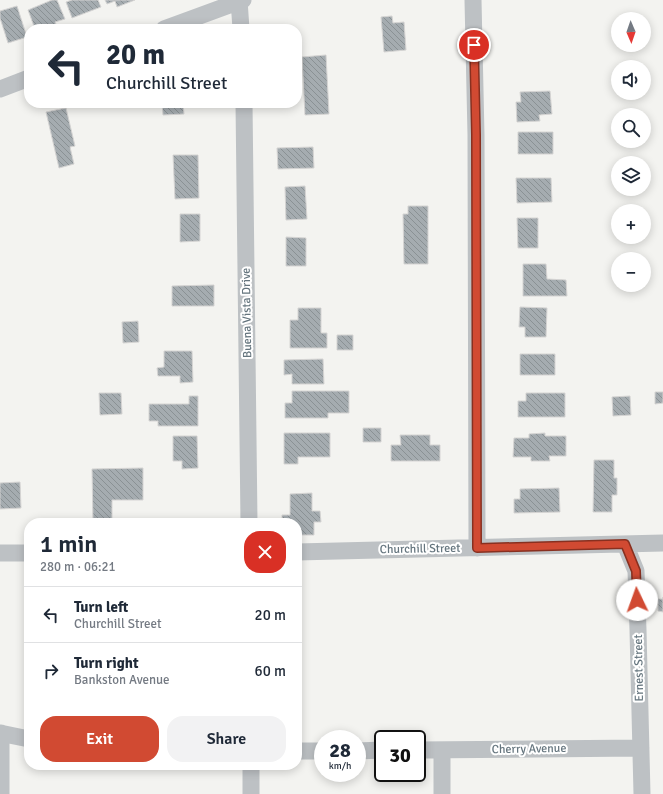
<!DOCTYPE html>
<html lang="en">
<head>
<meta charset="utf-8">
<style>
  body { margin:0; font-family:Signika,sans-serif; background:#f2f2f3; color:#1f2937; height:100vh; display:flex; flex-direction:column; font-size:15px; white-space:nowrap }
  * { box-sizing:border-box; margin:0 }
  p { font-size:13px; color:#747a83 }
  .icon { flex:none; width:22px; height:22px; fill:none; stroke:currentColor; stroke-width:2; stroke-linecap:round; stroke-linejoin:round }
  .map { position:relative; flex:1; overflow:hidden }
  .details { position:absolute; left:24px; top:518px; width:278px; height:252px; display:flex; flex-direction:column; background:#fff; border-radius:16px; box-shadow:0 2px 10px #0003 }
  .details>* { flex:none }
  .top-card { position:absolute; left:24px; top:24px; width:278px; height:84px; border-radius:16px; box-shadow:0 2px 10px #0003; background:#fff; color:#1f2937; overflow:hidden }
  .needle { width:26px; rotate:178deg }
  .controls { position:absolute; left:611px; top:12px; display:grid; gap:8px }
  .controls a { display:grid; place-items:center; width:40px; height:40px; border-radius:50%; background:#fff; box-shadow:0 2px 10px #0003; font-size:20px }
  .speed { position:absolute; left:314px; top:730px; display:flex; gap:8px; font-size:20px; font-weight:700; text-align:center }
  .speed>* { display:grid; place-content:center; width:52px; height:52px; border-radius:50%; background:#fff; box-shadow:0 2px 10px #0003; line-height:1 }
  .speed small { font-size:10px; font-weight:400 }
  .speed .limit { border:2px solid #111; border-radius:6px; background:#fff; color:#111 }
  .pin { position:absolute; display:grid; place-items:center; width:34px; height:34px; color:#fff; margin:-17px; border:2px solid #fff; border-radius:50%; box-shadow:0 1px 4px #0007 }
  .me { position:absolute; width:44px; margin:-22px; rotate:357deg; stroke-linejoin:round; filter:drop-shadow(0 0 3px #0008) }
  .turn { display:flex; align-items:center; gap:14px; height:84px; padding:0 16px; font-size:18px }
  .turn .icon { width:52px; height:52px; stroke-width:2.5 }
  .turn b { display:block; font-size:28px; line-height:34px }
  .round { display:grid; place-items:center; flex:none; width:42px; height:42px; border-radius:16px; background:#f2f2f3 }
  .head { display:flex; align-items:center; justify-content:space-between; height:68px; padding:0 16px }
  h1 { font-size:24px; font-weight:600; line-height:30px }
  .primary-button { display:flex; gap:8px; margin-top:auto; padding:8px 16px }
  .primary-button a { flex:1; height:46px; border-radius:16px; background:#d14a32; color:#fff; font-size:16px; font-weight:600; line-height:46px; text-align:center }
  .primary-button a+a { background:#f2f2f3; color:#1f2937 }
  ul { padding:0; list-style:none }
  li { display:flex; align-items:center; gap:12px; height:56px; padding:0 16px; border-top:1px solid #e0e1e3 }
  li div { flex:1 }
  li b { display:block; font-size:15px }
  li em { font-style:normal }
  .map>svg:first-child { display:block }
  .building { fill:url(#building-back-hatch); stroke:#d5d4d3 }
  .lines { fill:none; stroke-linecap:round; stroke-linejoin:round }
  .minor { stroke:#bdc1c4; stroke-width:17 }
  .route-casing { stroke:#883020; stroke-width:10 }
  .route { stroke:#d14a32; stroke-width:7 }
  .labels { text-anchor:middle; dominant-baseline:central; stroke-width:4; stroke-linejoin:round; paint-order:stroke }
  .street-label { font-size:12px; fill:#65757e; stroke:#fff }
</style>
</head>
<body>
<div class="map">
<svg width="663" height="794" viewBox="0 0 663 794">
  <defs>
    <pattern id="building-back-hatch" width="6" height="6" patternUnits="userSpaceOnUse"><rect width="6" height="6" fill="#a5acb0"/><path d="M-1 5l2 2M0 0l6 6M5-1l2 2" fill="none" stroke="#8a9194"/></pattern>
  </defs>
  <rect width="100%" height="100%" fill="#f3f3f0"/>
  <path class="building" d="M 52,0 L 57,0 L 65,19 L 55,22 L 57,26 L 50,29 L 48,27 L 42,29 L 35,29 L 28,10 Z
    M 72,0 L 98,0 L 101,7 L 72,18 L 66,2 Z
    M 105,0 L 135,0 L 117,7 L 115,1 L 107,4 Z
    M 17,6 L 27,37 L 8,43 L 0,18 L 0,11 Z
    M 392,16 L 393,23 L 404,22 L 406,50 L 384,52 L 381,17 Z
    M 326,55 L 329,114 L 305,115 L 302,57 Z
    M 550,91 L 552,114 L 539,115 L 540,121 L 517,122 L 516,102 L 521,102 L 520,92 Z
    M 162,103 L 183,103 L 184,114 L 163,115 Z
    M 66,108 L 75,146 L 70,147 L 74,164 L 59,168 L 46,112 Z
    M 518,132 L 553,132 L 553,154 L 518,154 Z
    M 313,147 L 314,168 L 278,169 L 277,148 Z
    M 173,155 L 198,155 L 199,198 L 175,199 Z
    M 516,178 L 551,178 L 552,202 L 517,203 Z
    M 305,186 L 307,219 L 286,220 L 285,187 Z
    M 408,206 L 428,206 L 428,264 L 404,264 L 403,214 L 408,214 Z
    M 180,214 L 200,214 L 200,241 L 180,242 Z
    M 517,218 L 538,218 L 538,248 L 518,248 Z
    M 286,237 L 306,238 L 306,266 L 286,266 Z
    M 523,264 L 546,264 L 547,279 L 566,280 L 567,296 L 523,296 Z
    M 214,285 L 214,306 L 172,306 L 172,286 Z
    M 520,307 L 547,308 L 546,337 L 525,337 L 525,327 L 519,327 Z
    M 298,308 L 321,308 L 321,333 L 327,333 L 327,348 L 290,348 L 290,320 L 298,320 Z
    M 138,321 L 139,342 L 123,343 L 122,322 Z
    M 337,335 L 353,335 L 353,350 L 337,350 Z
    M 164,351 L 192,351 L 193,382 L 180,383 L 180,376 L 158,376 L 157,368 L 164,367 Z
    M 520,354 L 555,354 L 555,375 L 520,375 Z
    M 323,359 L 324,384 L 292,384 L 292,374 L 284,375 L 284,360 Z
    M 292,391 L 349,391 L 349,413 L 328,413 L 328,418 L 285,418 L 285,403 L 292,403 Z
    M 655,392 L 663,392 L 663,403 L 655,404 Z
    M 99,393 L 121,393 L 122,414 L 100,415 Z
    M 526,393 L 565,393 L 565,417 L 518,417 L 518,401 L 526,401 Z
    M 189,396 L 198,396 L 198,426 L 158,426 L 158,421 L 149,421 L 149,404 L 189,404 Z
    M 630,396 L 631,415 L 613,416 L 612,397 Z
    M 363,428 L 381,428 L 381,442 L 363,442 Z
    M 284,433 L 330,433 L 330,457 L 298,457 L 298,464 L 284,464 Z
    M 545,433 L 545,436 L 566,436 L 566,456 L 549,456 L 550,461 L 531,461 L 531,457 L 513,457 L 514,438 L 529,438 L 529,434 Z
    M 400,435 L 430,435 L 430,445 L 440,445 L 440,461 L 391,461 L 391,445 L 401,445 Z
    M 173,436 L 197,436 L 198,468 L 182,469 L 182,461 L 173,461 Z
    M 594,460 L 614,460 L 614,478 L 617,478 L 617,495 L 612,495 L 612,512 L 593,512 Z
    M 143,468 L 143,500 L 112,500 L 112,523 L 93,523 L 92,469 Z
    M 20,482 L 21,508 L 0,509 L 0,483 Z
    M 559,488 L 560,512 L 514,513 L 514,499 L 520,499 L 520,489 Z
    M 312,493 L 312,511 L 320,511 L 321,522 L 314,522 L 314,535 L 297,535 L 297,523 L 282,523 L 282,515 L 290,515 L 290,494 Z
    M 663,597 L 663,612 L 658,611 L 658,599 L 663,599 Z"/>
  <g class="lines">
    <path class="minor" d="M 239,0 L 241,29
      M 473,0 L 476,135 L 477,548
      M 164,29 L 243,0
      M 0,89 L 29,78
      M 244,103 L 249,523
      M 625,544 L 636,571 L 638,630 L 642,794
      M 297,552 L 663,543
      M 0,553 L 29,553
      M 0,733 L 29,739
      M 1,733 L 1,794
      M 417,750 L 641,748
      M 297,751 L 323,751
      M 357,751 L 383,750
      M 251,765 L 251,794
      M 442,794 L 442,750"/>
  </g>
  <g class="lines">
    <defs>
      <path id="route" d="M 474,45 L 476,135 L 477,548 L 625,544 L 636,571 L 637,600"/>
    </defs>
    <use href="#route" class="route-casing"/>
    <use href="#route" class="route"/>
  </g>
  <g class="labels">
    <g class="street-label">
      <text transform="translate(247 313) rotate(-91)">Buena Vista Drive</text>
      <text transform="translate(420 549) rotate(-1)">Churchill Street</text>
      <text transform="translate(639 668) rotate(-91)">Ernest Street</text>
      <text transform="translate(529 749) rotate(-1)">Cherry Avenue</text>
    </g>
  </g>
</svg>
<div class="controls">
<a><svg class="needle" viewBox="-14 -14 28 28"><path d="M0-13l5 13h-10z" fill="#e53935"/><path d="M0 13l5-13h-10z" fill="#747a83"/></svg></a>
<a><svg class="icon" aria-label="sound" viewBox="0 0 24 24"><path d="M4 9h4l5-4v14l-5-4H4zM17 9q2 3 0 6"/></svg></a>
<a><svg class="icon" aria-label="search" viewBox="0 0 24 24"><circle cx="10" cy="10" r="6"/><path d="M15 15l6 6"/></svg></a>
<a><svg class="icon" aria-label="layers" viewBox="0 0 24 24"><path d="M12 4l9 5-9 5-9-5zM3 14l9 5 9-5"/></svg></a>
<a>+</a>
<a>−</a>
</div>
<div class="speed"><div>28<small>km/h</small></div><div class="limit">30</div></div>
<div class="pin" style="left:474px;top:45px;background:#d93025"><svg class="icon" aria-label="arrive" viewBox="0 0 24 24"><path d="M6 21V4h12l-3 4 3 4H6"/></svg></div>
<svg class="me" style="left:637px;top:600px" viewBox="-20 -20 40 40"><circle r="19" fill="#fff"/><path d="M0-13L10 11 0 6-10 11z" fill="#d14a32"/></svg>
<div class="top-card">
<div class="turn"><svg class="icon" aria-label="left" viewBox="0 0 24 24"><path d="M17 20v-9H6M10 6l-5 5 5 5"/></svg><div><b>20 m</b>Churchill Street</div></div>
</div>
<section class="details">
<div class="head"><div><h1>1 min</h1><p>280 m · 06:21</p></div><a class="round" style="background:#d93025;color:#fff"><svg class="icon" aria-label="close" viewBox="0 0 24 24"><path d="M6 6l12 12M18 6L6 18"/></svg></a></div>
<ul>
<li><svg class="icon" aria-label="left" viewBox="0 0 24 24"><path d="M17 20v-9H6M10 6l-5 5 5 5"/></svg><div><b>Turn left</b><p>Churchill Street</p></div><em>20 m</em></li>
<li><svg class="icon" aria-label="right" viewBox="0 0 24 24"><path d="M7 20v-9h11M14 6l5 5-5 5"/></svg><div><b>Turn right</b><p>Bankston Avenue</p></div><em>60 m</em></li>
</ul>
<div class="primary-button"><a>Exit</a><a>Share</a></div>
</section>
</div>
</body>
</html>
